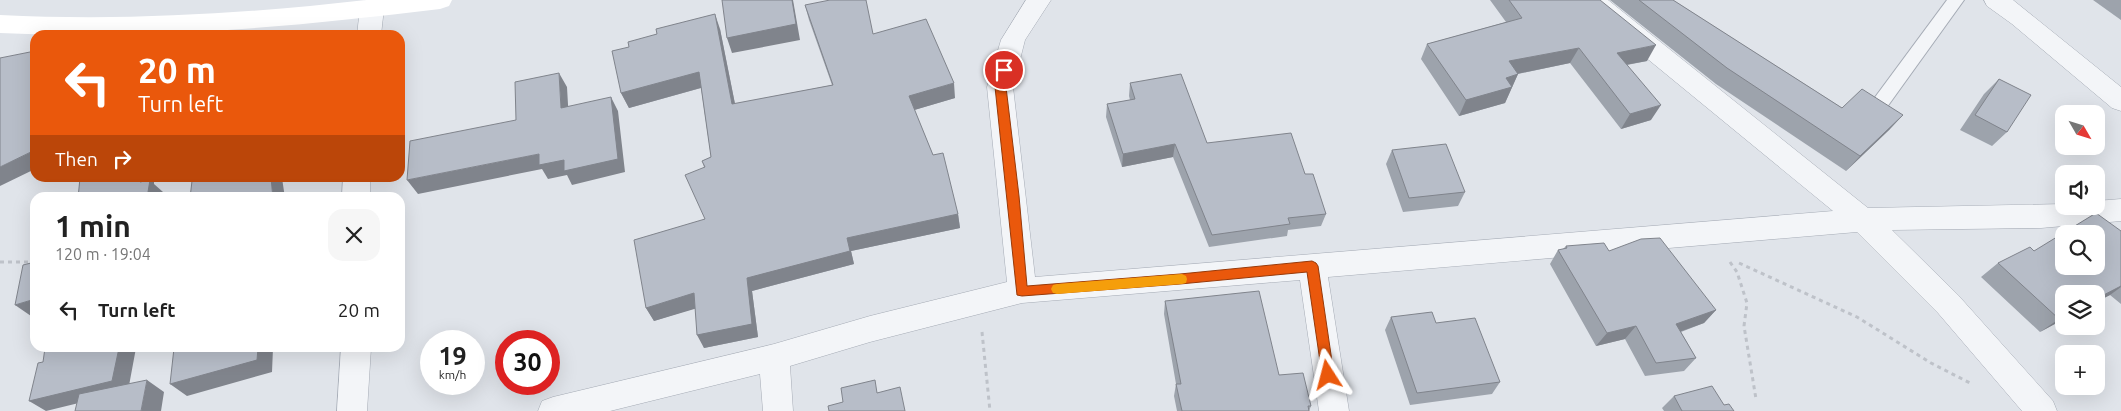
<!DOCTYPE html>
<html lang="en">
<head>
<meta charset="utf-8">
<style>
  body { margin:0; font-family:Ubuntu,sans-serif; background:#f6f6f6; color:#222; height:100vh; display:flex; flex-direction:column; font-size:19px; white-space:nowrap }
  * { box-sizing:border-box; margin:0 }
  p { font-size:16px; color:#767676 }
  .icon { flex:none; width:28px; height:28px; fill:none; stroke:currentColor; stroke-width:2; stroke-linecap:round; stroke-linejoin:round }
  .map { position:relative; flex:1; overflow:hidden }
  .side { position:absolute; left:30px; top:192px; width:375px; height:160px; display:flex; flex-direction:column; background:#fff; border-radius:15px; box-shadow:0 5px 20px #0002 }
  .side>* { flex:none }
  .guide { position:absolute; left:30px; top:30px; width:375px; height:152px; border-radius:15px; box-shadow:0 5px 20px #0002; background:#ea580c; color:#fff; overflow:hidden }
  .needle { width:32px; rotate:129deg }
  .buttons { position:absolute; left:2055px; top:105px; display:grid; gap:10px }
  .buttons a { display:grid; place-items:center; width:50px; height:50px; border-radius:10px; background:#fff; box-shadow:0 5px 20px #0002; font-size:25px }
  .speed { position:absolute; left:420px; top:330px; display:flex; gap:10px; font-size:25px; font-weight:700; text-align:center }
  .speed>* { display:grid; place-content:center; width:65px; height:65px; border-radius:50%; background:#fff; box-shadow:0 5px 20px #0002; line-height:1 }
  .speed small { font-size:12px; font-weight:400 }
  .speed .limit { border:8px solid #d22; background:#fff; color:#111 }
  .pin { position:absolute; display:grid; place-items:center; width:42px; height:42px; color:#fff; margin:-21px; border:2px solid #fff; border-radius:50%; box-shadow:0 1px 5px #0007 }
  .me { position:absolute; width:55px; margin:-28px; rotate:351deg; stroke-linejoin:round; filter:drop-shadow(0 0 4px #0008) }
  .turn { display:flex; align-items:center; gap:18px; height:105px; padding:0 25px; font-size:22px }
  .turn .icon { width:65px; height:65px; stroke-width:2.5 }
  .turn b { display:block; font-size:35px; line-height:42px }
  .then { display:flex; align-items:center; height:48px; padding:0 25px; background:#0003; gap:10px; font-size:19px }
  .round { display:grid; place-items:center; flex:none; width:52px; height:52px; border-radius:15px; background:#f6f6f6 }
  .summary { display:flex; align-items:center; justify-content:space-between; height:85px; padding:0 25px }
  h1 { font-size:30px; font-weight:700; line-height:38px }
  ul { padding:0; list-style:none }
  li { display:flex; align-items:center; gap:15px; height:65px; padding:0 25px }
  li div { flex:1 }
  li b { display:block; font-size:19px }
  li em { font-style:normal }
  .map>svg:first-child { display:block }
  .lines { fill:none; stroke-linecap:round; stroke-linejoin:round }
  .lane-casing { stroke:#a5abb5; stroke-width:2 }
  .street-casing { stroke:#a5abb5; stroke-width:1 }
  .path { stroke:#bec2c9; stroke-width:3; stroke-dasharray:4 4; stroke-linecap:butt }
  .lane { fill:#f3f5f8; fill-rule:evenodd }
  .street { fill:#f3f5f8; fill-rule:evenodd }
  .secondary { fill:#fff; fill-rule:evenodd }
  .wall { fill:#9da3ac }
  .shaded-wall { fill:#80848c }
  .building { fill:#b7bdc8; stroke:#80848c; fill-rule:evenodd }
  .route { fill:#ea580c; stroke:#983908 }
  .slow { fill:#f59e0b }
</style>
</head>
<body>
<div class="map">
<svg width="2121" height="411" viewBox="0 0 2121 411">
  <rect width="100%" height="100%" fill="#e0e4ea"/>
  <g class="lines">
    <defs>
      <path id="lane" d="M 1947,0 L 1964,0 L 1882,114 L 1876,116 L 1870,114 L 1867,109 L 1870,104 Z"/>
      <path id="street" d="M 370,0 L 381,2 L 384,8 L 381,35 L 357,35 L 360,8 L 363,2 Z
        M 1026,0 L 1051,0 L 1025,40 L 1013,87 L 1035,277 L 1833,211 L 1583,6 L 1580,0 L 1608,0 L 1868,208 L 2064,204 L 2064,206 L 2096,206 L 2096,201 L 2121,199 L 2121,221 L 2041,228 L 1892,230 L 1958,295 L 2053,401 L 2057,411 L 2022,411 L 1938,313 L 1857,232 L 1328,277 L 1349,411 L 1319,411 L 1300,280 L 1022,303 L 870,342 L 790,366 L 793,411 L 763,411 L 760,374 L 610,411 L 538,411 L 542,401 L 553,397 L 774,344 L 870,316 L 1007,282 L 987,87 L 1001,40 Z
        M 1984,0 L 2013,0 L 2121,87 L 2121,111 L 2112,108 L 2012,24 L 1987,6 Z
        M 343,178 L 370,178 L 370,198 L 342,198 Z
        M 341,348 L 371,348 L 367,411 L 337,411 Z"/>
    </defs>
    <use href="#lane" class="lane-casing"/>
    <use href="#street" class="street-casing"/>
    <path class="path" d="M 0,262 L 35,262
      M 1730,262 L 1737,272 L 1747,303 L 1744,326 L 1756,399
      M 1739,263 L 1857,317 L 1931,363 L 1970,383
      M 982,332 L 990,411"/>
    <use href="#lane" class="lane"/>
    <use href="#street" class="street"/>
    <path class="secondary" d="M 366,0 L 452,0 L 449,6 L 440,9 C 293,27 148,40 0,33 L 0,15 C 123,21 244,14 366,0 Z"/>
  </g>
  <path class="wall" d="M 1490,0 L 1600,0 L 1647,61 L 1627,65 L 1651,120 L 1621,129 L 1570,63 L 1518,74 L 1505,103 L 1459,116 L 1421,59 L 1427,44 L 1506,22 Z
    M 1610,0 L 1673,0 L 1842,108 L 1903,115 L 1889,130 L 1846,171 L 1716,84 Z
    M 2093,0 L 2121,0 L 2121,20 Z
    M 805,5 L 873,34 L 955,98 L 914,110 L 958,214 L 960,228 L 851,251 L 854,264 L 752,291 L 758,337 L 704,348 L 695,308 L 654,321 L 646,308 L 705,219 L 704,167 L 702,161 L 711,157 L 701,88 L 629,108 L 621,93 L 720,29 L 735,104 L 832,85 L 809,20 Z
    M 1999,79 L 2007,132 L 1992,146 L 1960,130 L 1984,94 Z
    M 1130,83 L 1207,143 L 1305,174 L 1326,214 L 1321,226 L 1288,230 L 1287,236 L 1209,247 L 1173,157 L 1122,167 L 1106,117 L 1107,104 L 1130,100 L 1129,96 Z
    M 1392,150 L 1465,192 L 1458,206 L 1403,212 L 1386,164 Z
    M 2121,231 L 2121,304 L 2110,295 L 2096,302 L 2096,294 L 2064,319 L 2040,332 L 1981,277 L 1998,263 L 2034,251 Z
    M 1566,246 L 1609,251 L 1716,310 L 1704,323 L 1681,332 L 1696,358 L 1684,371 L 1645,376 L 1625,339 L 1596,346 L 1550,264 L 1558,250 L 1563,249 Z
    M 1165,301 L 1279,375 L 1311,406 L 1309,411 L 1177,411 L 1174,396 L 1176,384 L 1164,314 Z
    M 1391,317 L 1436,323 L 1500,382 L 1492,394 L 1410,405 L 1385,330 Z
    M 1674,396 L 1724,405 L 1734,411 L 1664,411 L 1662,408 Z"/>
  <path class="shaded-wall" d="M 792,0 L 793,0 L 800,40 L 732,53 L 727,38 Z
    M 715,14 L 720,29 L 738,119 L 732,104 Z
    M 1656,45 L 1647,61 L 1608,68 L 1617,53 Z
    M 1579,48 L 1570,63 L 1502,77 L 1509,61 Z
    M 699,72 L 704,87 L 629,108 L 621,93 Z
    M 559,73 L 567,87 L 569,122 L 561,108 Z
    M 1518,74 L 1505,103 L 1459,116 L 1466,100 L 1506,78 Z
    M 954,83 L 955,98 L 911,111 L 909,96 Z
    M 611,97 L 618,111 L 625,172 L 572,185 L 567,175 L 548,179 L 542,169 L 418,194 L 407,180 L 539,154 Z
    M 1661,105 L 1651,120 L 1621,129 L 1630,114 Z
    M 1903,115 L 1889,130 L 1846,171 L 1860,156 Z
    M 1175,144 L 1173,157 L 1122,167 L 1123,154 Z
    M 35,150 L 35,169 L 0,186 L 0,167 Z
    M 140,178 L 154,178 L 154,184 L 163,192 L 162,198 L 147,198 L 140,182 Z
    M 271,178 L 282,178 L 285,198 L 273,198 Z
    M 958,214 L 960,228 L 851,251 L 854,264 L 752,291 L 758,337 L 704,348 L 697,335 L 747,278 L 847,238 Z
    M 2121,286 L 2121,287 L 2110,295 L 2096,302 L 2096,299 Z
    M 694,293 L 701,307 L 654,321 L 646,308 Z
    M 35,299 L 35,315 L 31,316 L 15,305 Z
    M 1716,310 L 1704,323 L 1665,337 L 1676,324 Z
    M 2064,316 L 2064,319 L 2040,332 L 2059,319 Z
    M 1636,326 L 1625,339 L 1596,346 L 1607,333 Z
    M 119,348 L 136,348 L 128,391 L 46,411 L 29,401 Z
    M 258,348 L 273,348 L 272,372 L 187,396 L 170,384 Z
    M 147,380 L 164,392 L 161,411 L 141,411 Z"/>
  <path class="building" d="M 722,0 L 792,0 L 796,24 L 727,38 Z
    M 830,0 L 866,0 L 873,34 L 926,19 L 954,83 L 909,96 L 933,155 L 943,153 L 958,214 L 847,238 L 850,251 L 747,278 L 752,324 L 697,335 L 694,293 L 646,308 L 634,240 L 705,219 L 685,175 L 705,167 L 702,161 L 711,157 L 699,72 L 621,93 L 612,51 L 629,47 L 628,42 L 657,34 L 656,29 L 715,14 L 732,104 L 833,85 L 805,5 Z
    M 1509,0 L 1600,0 L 1656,45 L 1617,53 L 1661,105 L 1630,114 L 1579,48 L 1509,61 L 1518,74 L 1506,78 L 1512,87 L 1466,100 L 1427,44 L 1522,18 Z
    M 1639,0 L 1673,0 L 1842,108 L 1862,89 L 1903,115 L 1860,156 L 1727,68 Z
    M 35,51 L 35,109 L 33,116 L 35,115 L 35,150 L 0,167 L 0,58 Z
    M 559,73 L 561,108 L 611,97 L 618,159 L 564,171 L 564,160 L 539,165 L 539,154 L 407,180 L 410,141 L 516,120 L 515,82 Z
    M 1181,74 L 1207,143 L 1291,133 L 1305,174 L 1313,174 L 1326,214 L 1288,218 L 1290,224 L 1212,235 L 1175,144 L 1123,154 L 1107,104 L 1135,99 L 1130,83 Z
    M 1999,79 L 2031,95 L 2007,132 L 1975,115 Z
    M 1446,144 L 1465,192 L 1409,198 L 1392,150 Z
    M 80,178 L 140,178 L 140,182 L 150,180 L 147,198 L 78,198 Z
    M 203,178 L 271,178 L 273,198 L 190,198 L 192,181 Z
    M 2096,213 L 2121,231 L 2121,286 L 2096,299 L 2096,294 L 2064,294 L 2064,316 L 2059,319 L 1998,263 L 2030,247 L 2034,251 ZM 2064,234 L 2096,234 L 2096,266 L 2064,266 Z
    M 1660,238 L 1716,310 L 1676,324 L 1696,358 L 1656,363 L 1636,326 L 1607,333 L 1558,250 L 1567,248 L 1566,246 L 1604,243 L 1609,251 L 1641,239 Z
    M 35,262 L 35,299 L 15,305 L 23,265 Z
    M 1259,291 L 1279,375 L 1303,373 L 1311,406 L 1308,406 L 1309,411 L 1182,411 L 1176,384 L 1181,384 L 1165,301 Z
    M 1432,312 L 1436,323 L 1475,318 L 1500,382 L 1417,393 L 1391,317 Z
    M 45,348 L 119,348 L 112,381 L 29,401 L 38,363 L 43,362 Z
    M 174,348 L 258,348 L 257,360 L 170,384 Z
    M 147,380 L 141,411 L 75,411 L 79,394 Z
    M 875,380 L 877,393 L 900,387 L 905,411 L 829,411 L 828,406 L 843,402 L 841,388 Z
    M 1712,386 L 1724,405 L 1729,404 L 1734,411 L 1682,411 L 1674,396 Z"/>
  <path class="route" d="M 1004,66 L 1009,70 L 1006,87 L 1019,196 L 1027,286 L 1180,274 L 1312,261 L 1316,263 L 1318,266 L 1334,375 L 1333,379 L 1328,381 L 1324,379 L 1322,375 L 1307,272 L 1180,284 L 1022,296 L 1017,295 L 995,87 L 998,70 Z"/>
  <path class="slow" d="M 1182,274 L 1186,276 L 1187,279 L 1186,283 L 1182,284 L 1057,294 L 1053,293 L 1051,289 L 1053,285 L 1057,284 Z"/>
</svg>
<div class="buttons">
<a><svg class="needle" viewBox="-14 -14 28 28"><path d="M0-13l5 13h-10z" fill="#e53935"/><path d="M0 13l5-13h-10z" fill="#767676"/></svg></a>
<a><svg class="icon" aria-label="sound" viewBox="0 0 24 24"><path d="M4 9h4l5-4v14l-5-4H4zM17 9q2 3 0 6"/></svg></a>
<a><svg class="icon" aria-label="search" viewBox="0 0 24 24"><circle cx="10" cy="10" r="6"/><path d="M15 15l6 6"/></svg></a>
<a><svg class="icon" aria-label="layers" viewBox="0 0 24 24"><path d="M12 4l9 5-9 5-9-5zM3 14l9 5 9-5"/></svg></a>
<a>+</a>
</div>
<div class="speed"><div>19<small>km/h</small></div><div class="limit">30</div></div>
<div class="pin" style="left:1004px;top:70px;background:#d93025"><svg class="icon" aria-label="arrive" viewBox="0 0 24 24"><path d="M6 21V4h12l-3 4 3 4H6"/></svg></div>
<svg class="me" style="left:1328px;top:375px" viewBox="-20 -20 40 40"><path d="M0-17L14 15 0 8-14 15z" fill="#ea580c" stroke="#fff" stroke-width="4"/></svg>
<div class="guide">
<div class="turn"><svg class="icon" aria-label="left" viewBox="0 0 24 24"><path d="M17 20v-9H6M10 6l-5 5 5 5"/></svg><div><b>20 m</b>Turn left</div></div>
<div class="then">Then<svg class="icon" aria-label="right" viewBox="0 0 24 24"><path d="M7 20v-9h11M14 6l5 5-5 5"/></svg></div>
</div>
<section class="side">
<div class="summary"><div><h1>1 min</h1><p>120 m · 19:04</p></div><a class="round"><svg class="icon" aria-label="close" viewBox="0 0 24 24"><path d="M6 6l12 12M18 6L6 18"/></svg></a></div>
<ul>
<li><svg class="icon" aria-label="left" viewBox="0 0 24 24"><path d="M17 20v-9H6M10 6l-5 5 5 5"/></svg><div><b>Turn left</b></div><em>20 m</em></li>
</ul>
</section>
</div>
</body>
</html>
